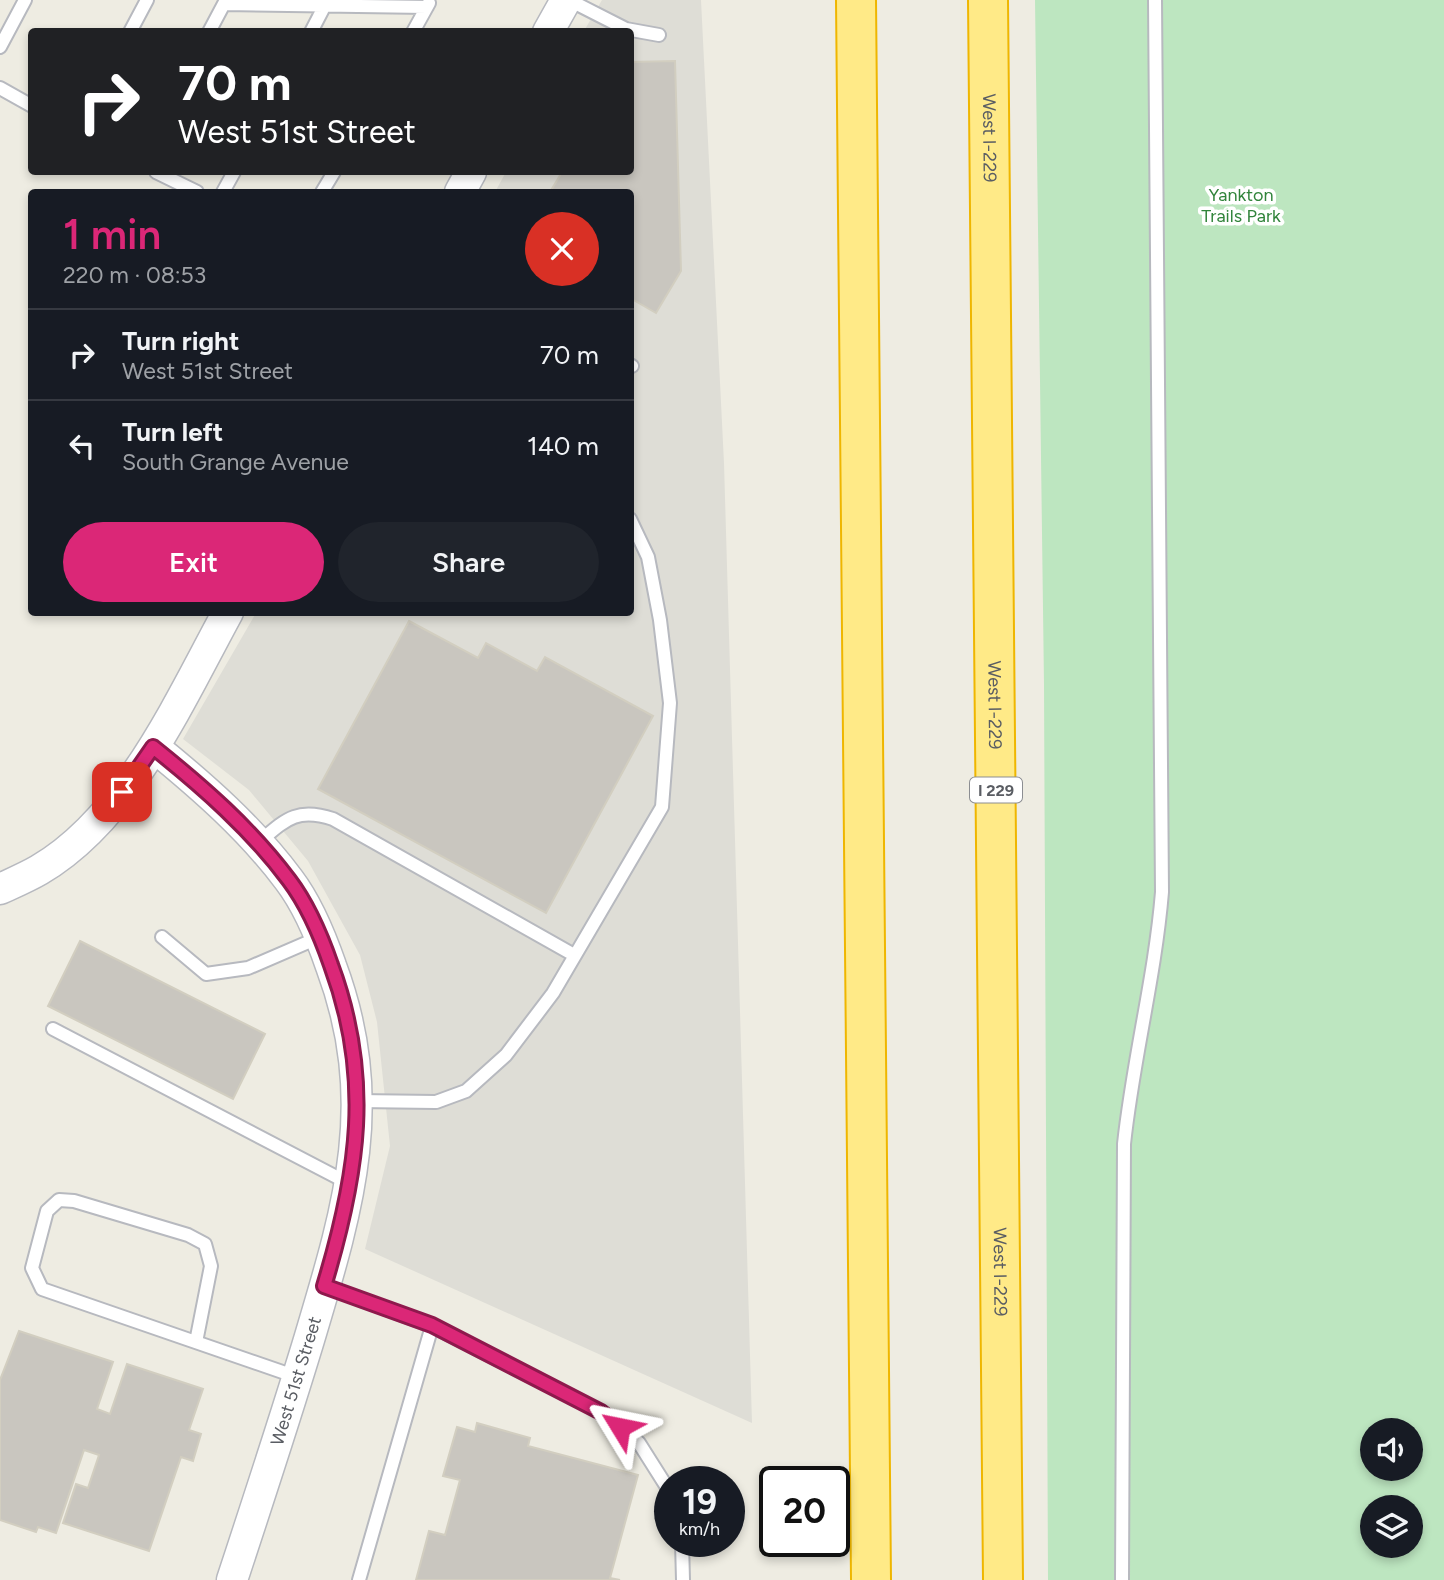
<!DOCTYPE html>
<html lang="en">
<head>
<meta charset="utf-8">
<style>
  body { margin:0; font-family:Figtree,sans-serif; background:#20242c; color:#f1f3f6; height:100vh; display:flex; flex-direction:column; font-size:26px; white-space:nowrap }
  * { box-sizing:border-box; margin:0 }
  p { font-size:23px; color:#9ea1a6 }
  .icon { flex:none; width:38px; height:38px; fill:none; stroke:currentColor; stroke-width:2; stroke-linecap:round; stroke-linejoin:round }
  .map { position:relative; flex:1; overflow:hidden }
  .drawer { position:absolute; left:28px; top:189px; width:606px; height:427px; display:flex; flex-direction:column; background:#171b24; border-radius:7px; box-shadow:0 4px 10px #0003 }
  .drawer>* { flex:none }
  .top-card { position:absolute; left:28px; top:28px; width:606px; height:147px; border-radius:7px; box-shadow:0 4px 10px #0003; background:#202124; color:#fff; overflow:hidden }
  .tools { position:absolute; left:1360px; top:1418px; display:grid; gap:14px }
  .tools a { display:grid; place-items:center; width:63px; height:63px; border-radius:50%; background:#171b24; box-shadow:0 4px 10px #0003; font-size:35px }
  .speed { position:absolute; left:654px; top:1466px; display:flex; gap:14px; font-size:35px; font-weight:700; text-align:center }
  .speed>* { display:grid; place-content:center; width:91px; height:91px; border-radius:50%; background:#171b24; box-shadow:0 4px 10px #0003; line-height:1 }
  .speed small { font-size:18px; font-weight:400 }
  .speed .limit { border:4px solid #111; border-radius:10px; background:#fff; color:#111 }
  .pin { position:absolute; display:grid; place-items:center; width:60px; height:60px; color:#fff; margin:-30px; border-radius:14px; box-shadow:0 4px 10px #0006 }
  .me { position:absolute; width:77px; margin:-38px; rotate:305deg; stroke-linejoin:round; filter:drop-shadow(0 0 5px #0008) }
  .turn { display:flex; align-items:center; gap:24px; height:147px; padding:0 35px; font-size:32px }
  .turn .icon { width:91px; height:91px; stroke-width:2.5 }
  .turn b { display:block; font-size:49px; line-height:60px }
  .round { display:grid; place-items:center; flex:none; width:74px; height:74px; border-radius:37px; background:#20242c }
  .head { display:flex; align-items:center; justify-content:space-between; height:119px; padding:0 35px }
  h1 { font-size:42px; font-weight:600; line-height:52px; color:#db2777 }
  .primary-button { display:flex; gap:14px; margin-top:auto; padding:14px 35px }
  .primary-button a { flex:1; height:80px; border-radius:42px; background:#db2777; color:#fff; font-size:28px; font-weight:600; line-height:80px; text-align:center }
  .primary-button a+a { background:#20242c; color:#f1f3f6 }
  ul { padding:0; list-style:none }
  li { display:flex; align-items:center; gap:21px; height:91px; padding:0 35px; border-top:2px solid #363941 }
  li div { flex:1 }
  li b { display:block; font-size:26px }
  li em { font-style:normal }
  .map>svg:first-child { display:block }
  .industrial { fill:#deddd6 }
  .green { fill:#bde6c0; fill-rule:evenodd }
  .building { fill:#c9c6bf; stroke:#d2cec0; stroke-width:2 }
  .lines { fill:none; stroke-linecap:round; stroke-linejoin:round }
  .service-casing { stroke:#b7b9bf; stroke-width:16 }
  .tertiary-casing { stroke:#b7b9bf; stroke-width:33 }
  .motorway-casing { stroke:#efb600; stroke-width:42 }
  .service { stroke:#fff; stroke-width:12 }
  .tertiary { stroke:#fff; stroke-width:30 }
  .motorway { stroke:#ffea87; stroke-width:38 }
  .route-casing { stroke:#8e194d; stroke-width:18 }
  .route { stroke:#db2777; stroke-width:12 }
  .labels { text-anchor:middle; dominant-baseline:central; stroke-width:7; stroke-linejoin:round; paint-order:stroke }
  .shield { fill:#fff; stroke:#8c8e92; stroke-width:2 }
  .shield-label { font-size:16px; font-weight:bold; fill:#5a5d63 }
  .street-label { font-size:18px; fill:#5a5d63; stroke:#fff }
  .park-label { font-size:18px; fill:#31843b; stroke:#fff }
</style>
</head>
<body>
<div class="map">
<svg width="1444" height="1580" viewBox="0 0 1444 1580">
  <rect width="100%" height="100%" fill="#eeece2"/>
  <path class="industrial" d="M 602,0 L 701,0 L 724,463 L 752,1423 L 365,1249 L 390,1146 L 377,1022 L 360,955 L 308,861 L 249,790 L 183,739 L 256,613 L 630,612 L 630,192 L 495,192 L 506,172 L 630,172 L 630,32 L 584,31 Z"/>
  <path class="green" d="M 1035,0 L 1444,0 L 1444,1580 L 1048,1580 L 1044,685 ZM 1372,1430 L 1410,1430 L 1410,1468 L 1372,1468 ZM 1372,1507 L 1410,1507 L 1410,1545 L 1372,1545 Z"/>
  <path class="building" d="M 675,61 L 681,271 L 656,313 L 630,298 L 630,192 L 550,192 L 562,172 L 630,172 L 630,62 Z
    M 409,621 L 478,658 L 486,643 L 537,671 L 545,657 L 653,716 L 546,913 L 318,789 Z
    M 80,941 L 265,1034 L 233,1099 L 48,1006 Z
    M 19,1331 L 113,1362 L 97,1409 L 110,1414 L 127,1364 L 203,1389 L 189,1430 L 201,1434 L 193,1461 L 181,1457 L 149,1551 L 63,1523 L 76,1484 L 88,1488 L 99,1455 L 84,1450 L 56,1533 L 38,1527 L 36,1532 L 0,1520 L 0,1380 Z
    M 477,1423 L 530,1438 L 528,1446 L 638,1475 L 610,1578 L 620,1580 L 416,1580 L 429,1531 L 445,1535 L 460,1480 L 443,1476 L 457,1427 L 475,1432 Z"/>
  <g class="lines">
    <defs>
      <path id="service" d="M 569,0 L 626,29 L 659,35
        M 224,4 L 427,7
        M 130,32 L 147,0
        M 209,32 L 226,0
        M 311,32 L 325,5
        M 413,32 L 429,3
        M 0,47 L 25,0
        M 0,88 L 32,106
        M 156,172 L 197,192
        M 223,192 L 234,172
        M 322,192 L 334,172
        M 630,365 L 632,366
        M 258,843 C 285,820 296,807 333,819 L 574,955
        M 162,937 L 206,974 L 248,968 L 320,937
        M 53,1029 L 350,1184
        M 358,1101 L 436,1102 L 466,1091 L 506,1055 L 553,993 L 662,807 L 670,703 L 660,620 L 648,557 L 630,519
        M 324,1286 L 432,1326 L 359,1580
        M 432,1326 L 601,1412 L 639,1443 L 670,1492
        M 196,1342 L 211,1266 L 205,1244 L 188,1235 L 74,1201 L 59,1200 L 47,1211 L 32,1268 L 42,1289 L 297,1377
        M 682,1542 L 683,1580
        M 1122,1580 L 1124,1144 C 1133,1059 1155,977 1162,892 L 1155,0"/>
      <path id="tertiary" d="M 548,32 L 566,0
        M 460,192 L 471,172
        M 154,747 C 203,787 251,829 289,880 C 308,905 321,937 331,966 C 382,1103 348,1209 308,1343 C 284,1422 258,1501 232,1580
        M 0,889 C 13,883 27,877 39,870 C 128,818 180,700 228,612"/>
      <g id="motorway">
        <path d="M 856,0 L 871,1580"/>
        <path id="s1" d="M 988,0 L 1003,1580"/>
      </g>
    </defs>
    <use href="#service" class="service-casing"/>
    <use href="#tertiary" class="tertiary-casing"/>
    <use href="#motorway" class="motorway-casing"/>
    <use href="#service" class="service"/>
    <use href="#tertiary" class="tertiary"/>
    <use href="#motorway" class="motorway"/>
  </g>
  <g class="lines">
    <defs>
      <path id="route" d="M 122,792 L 153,747 C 203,787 251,829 289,880 C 308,905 321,936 331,965 C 373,1078 358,1174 324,1286 L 432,1325 L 601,1412 L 620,1427"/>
    </defs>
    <use href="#route" class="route-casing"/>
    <use href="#route" class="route"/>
  </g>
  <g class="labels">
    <rect class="shield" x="970" y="777.5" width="52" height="25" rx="5"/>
    <g class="shield-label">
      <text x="996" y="790">I 229</text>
    </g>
    <g class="street-label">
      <text stroke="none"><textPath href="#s1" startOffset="138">West I-229</textPath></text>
      <text stroke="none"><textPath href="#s1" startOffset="705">West I-229</textPath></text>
      <text stroke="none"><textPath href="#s1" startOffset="1272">West I-229</textPath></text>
      <text transform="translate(296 1381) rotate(-73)">West 51st Street</text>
    </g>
    <g class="park-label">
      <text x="1241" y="195">Yankton<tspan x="1241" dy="21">Trails Park</tspan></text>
    </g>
  </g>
</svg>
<div class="tools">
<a><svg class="icon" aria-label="sound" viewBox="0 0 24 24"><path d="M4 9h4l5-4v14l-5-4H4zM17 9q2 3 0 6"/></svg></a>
<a><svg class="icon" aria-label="layers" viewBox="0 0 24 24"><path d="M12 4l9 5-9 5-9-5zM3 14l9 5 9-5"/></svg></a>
</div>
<div class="speed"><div>19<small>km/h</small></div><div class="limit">20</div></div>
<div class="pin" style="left:122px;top:792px;background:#d93025"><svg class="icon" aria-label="arrive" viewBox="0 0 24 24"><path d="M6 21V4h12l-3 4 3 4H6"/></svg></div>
<svg class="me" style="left:620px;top:1427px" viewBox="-20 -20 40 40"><path d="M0-17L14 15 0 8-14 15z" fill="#db2777" stroke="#fff" stroke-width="4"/></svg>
<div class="top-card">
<div class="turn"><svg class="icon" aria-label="right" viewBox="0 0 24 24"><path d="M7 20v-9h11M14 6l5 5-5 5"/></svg><div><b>70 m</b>West 51st Street</div></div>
</div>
<section class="drawer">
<div class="head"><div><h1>1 min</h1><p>220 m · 08:53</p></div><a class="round" style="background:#d93025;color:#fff"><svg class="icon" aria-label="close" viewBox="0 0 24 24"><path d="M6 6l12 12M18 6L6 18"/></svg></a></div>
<ul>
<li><svg class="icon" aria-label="right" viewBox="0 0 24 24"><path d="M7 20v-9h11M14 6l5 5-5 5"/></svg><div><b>Turn right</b><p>West 51st Street</p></div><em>70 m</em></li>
<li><svg class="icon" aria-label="left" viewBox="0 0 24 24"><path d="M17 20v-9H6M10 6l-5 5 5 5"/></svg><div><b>Turn left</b><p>South Grange Avenue</p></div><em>140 m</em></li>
</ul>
<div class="primary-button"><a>Exit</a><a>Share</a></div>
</section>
</div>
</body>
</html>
